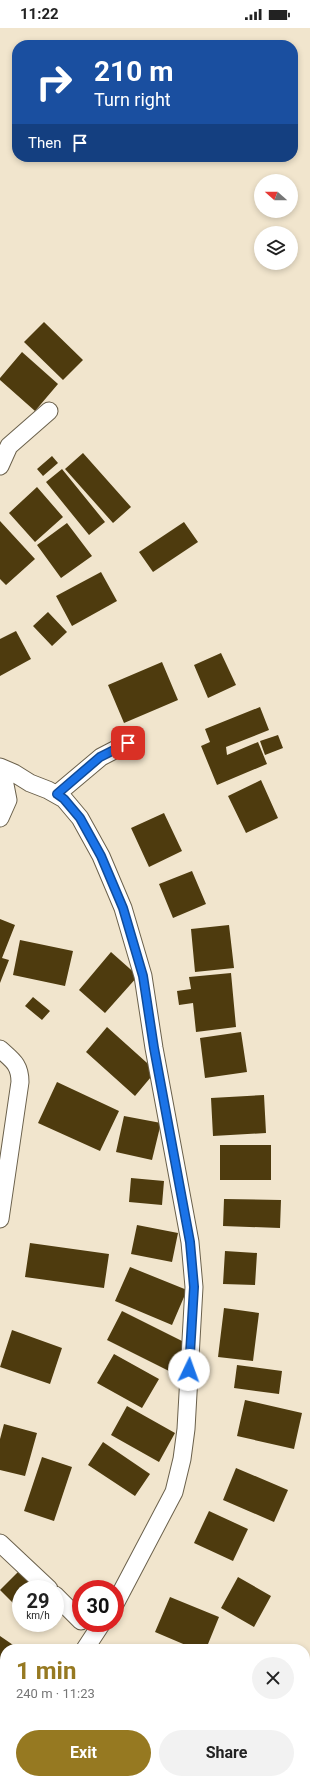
<!DOCTYPE html>
<html lang="en">
<head>
<meta charset="utf-8">
<style>
  body { margin:0; font-family:Roboto,sans-serif; background:#f2f2f2; color:#222; height:100vh; display:flex; flex-direction:column; font-size:15px; white-space:nowrap }
  * { box-sizing:border-box; margin:0 }
  p { font-size:13px; color:#767676 }
  .icon { flex:none; width:22px; height:22px; fill:none; stroke:currentColor; stroke-width:2; stroke-linecap:round; stroke-linejoin:round }
  .map { position:relative; flex:1; overflow:hidden }
  .details { position:absolute; left:0px; top:1616px; width:310px; height:140px; display:flex; flex-direction:column; background:#fff; border-radius:16px 16px 0 0; box-shadow:0 2px 6px #0003 }
  .details>* { flex:none }
  .banner { position:absolute; left:12px; top:12px; width:286px; height:122px; border-radius:16px; box-shadow:0 2px 6px #0003; background:#1a4fa0; color:#fff; overflow:hidden }
  .needle { width:26px; rotate:291deg }
  .controls { position:absolute; left:254px; top:146px; display:grid; gap:8px }
  .controls a { display:grid; place-items:center; width:44px; height:44px; border-radius:50%; background:#fff; box-shadow:0 2px 6px #0003; font-size:20px }
  .speed { position:absolute; left:12px; top:1552px; display:flex; gap:8px; font-size:20px; font-weight:700; text-align:center }
  .speed>* { display:grid; place-content:center; width:52px; height:52px; border-radius:50%; background:#fff; box-shadow:0 2px 6px #0003; line-height:1 }
  .speed small { font-size:10px; font-weight:400 }
  .speed .limit { border:6px solid #d22; background:#fff; color:#111 }
  .pin { position:absolute; display:grid; place-items:center; width:34px; height:34px; color:#fff; margin:-17px; border-radius:8px; box-shadow:0 2px 6px #0006 }
  .me { position:absolute; width:44px; margin:-22px; rotate:3deg; stroke-linejoin:round; filter:drop-shadow(0 0 3px #0008) }
  .turn { display:flex; align-items:center; gap:14px; height:84px; padding:0 16px; font-size:18px }
  .turn .icon { width:52px; height:52px; stroke-width:2.5 }
  .turn b { display:block; font-size:28px; line-height:34px }
  .then { display:flex; align-items:center; height:38px; padding:0 16px; background:#0003; gap:8px; font-size:15px }
  .round { display:grid; place-items:center; flex:none; width:42px; height:42px; border-radius:21px; background:#f2f2f2 }
  .headline { display:flex; align-items:center; justify-content:space-between; height:68px; padding:0 16px }
  h1 { font-size:24px; font-weight:700; line-height:30px; color:#967921 }
  .action { display:flex; gap:8px; margin-top:auto; padding:8px 16px }
  .action a { flex:1; height:46px; border-radius:24px; background:#967921; color:#fff; font-size:16px; font-weight:700; line-height:46px; text-align:center }
  .action a+a { background:#f2f2f2; color:#222 }
  .status { display:flex; justify-content:space-between; align-items:center; height:28px; padding:0 20px; background:#fff; direction:ltr }
  .status svg { height:11px; fill:currentColor }
  .map>svg:first-child { display:block }
  .building { fill:#4e3b0e }
  .lines { fill:none; stroke-linecap:round; stroke-linejoin:round }
  .minor-casing { stroke:#6a604b; stroke-width:19 }
  .minor { stroke:#fff; stroke-width:17 }
  .route-casing { stroke:#114b97; stroke-width:10 }
  .route { stroke:#1a73e8; stroke-width:7 }
</style>
</head>
<body>
<div class="status"><b>11:22</b><svg viewBox="0 0 49 12"><path d="M0 12V9h3v3zM5 12V6h3v6zM10 12V3h3v9zM15 12V0h3v12zM26 1h20v11H26zM47 4h2v5h-2z"/></svg></div>
<div class="map">
<svg width="310" height="1756" viewBox="0 0 310 1756">
  <rect width="100%" height="100%" fill="#f1e5cd"/>
  <path class="building" d="M 44,294 L 83,332 L 63,352 L 24,314 Z
    M 22,324 L 58,356 L 35,383 L 0,352 L 0,350 Z
    M 83,425 L 131,479 L 113,495 L 65,441 Z
    M 52,428 L 58,435 L 43,448 L 37,441 Z
    M 62,441 L 105,494 L 89,507 L 46,454 Z
    M 37,459 L 63,489 L 35,514 L 9,485 Z
    M 0,493 L 35,531 L 6,557 L 0,551 Z
    M 184,494 L 198,514 L 153,544 L 139,524 Z
    M 67,495 L 92,528 L 61,550 L 37,517 Z
    M 101,544 L 117,573 L 72,598 L 56,568 Z
    M 48,584 L 67,604 L 52,618 L 33,598 Z
    M 16,603 L 31,631 L 0,648 L 0,611 Z
    M 221,625 L 236,657 L 208,670 L 194,637 Z
    M 162,634 L 178,672 L 124,695 L 108,657 Z
    M 260,679 L 269,702 L 226,719 L 227,727 L 258,714 L 267,736 L 217,757 L 201,718 L 210,714 L 205,701 Z
    M 278,707 L 283,720 L 265,727 L 260,713 Z
    M 261,752 L 278,790 L 246,805 L 228,768 Z
    M 164,785 L 182,823 L 149,839 L 131,800 Z
    M 192,843 L 206,876 L 173,890 L 159,856 Z
    M 0,891 L 15,897 L 2,930 L 9,932 L 0,955 Z
    M 229,897 L 234,940 L 195,944 L 191,901 Z
    M 20,912 L 73,923 L 65,958 L 13,947 Z
    M 111,924 L 138,948 L 105,985 L 79,962 Z
    M 231,945 L 236,999 L 196,1004 L 193,975 L 179,977 L 177,963 L 191,961 L 189,949 Z
    M 33,969 L 50,983 L 42,992 L 25,978 Z
    M 107,999 L 156,1043 L 135,1068 L 86,1024 Z
    M 241,1004 L 247,1044 L 205,1050 L 200,1010 Z
    M 57,1054 L 119,1083 L 100,1123 L 38,1095 Z
    M 264,1067 L 266,1105 L 213,1108 L 211,1070 Z
    M 124,1088 L 161,1095 L 152,1132 L 116,1124 Z
    M 220,1117 L 271,1117 L 271,1152 L 220,1152 Z
    M 131,1150 L 164,1153 L 162,1177 L 129,1174 Z
    M 224,1171 L 281,1172 L 280,1200 L 223,1198 Z
    M 137,1197 L 178,1205 L 172,1234 L 131,1226 Z
    M 30,1215 L 109,1226 L 104,1260 L 25,1249 Z
    M 225,1223 L 257,1225 L 255,1257 L 223,1256 Z
    M 130,1239 L 187,1262 L 172,1297 L 115,1273 Z
    M 224,1280 L 259,1285 L 253,1333 L 218,1329 Z
    M 122,1283 L 188,1316 L 173,1345 L 107,1312 Z
    M 12,1302 L 62,1320 L 50,1356 L 0,1339 Z
    M 114,1326 L 159,1351 L 142,1380 L 97,1355 Z
    M 237,1337 L 282,1343 L 279,1366 L 234,1360 Z
    M 245,1372 L 302,1385 L 294,1421 L 237,1408 Z
    M 127,1378 L 175,1405 L 159,1434 L 111,1407 Z
    M 4,1396 L 37,1405 L 25,1448 L 0,1442 L 0,1411 Z
    M 103,1414 L 150,1446 L 135,1468 L 88,1437 Z
    M 42,1429 L 72,1439 L 54,1493 L 24,1483 Z
    M 236,1440 L 288,1462 L 274,1494 L 223,1472 Z
    M 209,1483 L 248,1501 L 233,1533 L 194,1515 Z
    M 19,1543 L 37,1561 L 21,1561 L 21,1583 L 0,1562 Z
    M 238,1549 L 271,1568 L 254,1599 L 221,1580 Z
    M 170,1569 L 219,1589 L 206,1621 L 195,1621 L 155,1604 Z
    M 0,1608 L 19,1621 L 5,1621 L 5,1679 L 0,1675 Z
    M 0,1709 L 5,1713 L 4,1733 L 0,1730 Z
    M 71,1751 L 125,1751 L 131,1756 L 67,1756 Z
    M 165,1751 L 201,1751 L 197,1756 L 162,1756 Z"/>
  <g class="lines">
    <defs>
      <path id="minor" d="M 0,438 L 9,418 L 49,383
        M 0,739 L 14,745 L 30,755 L 48,762 L 64,771 L 80,790 L 101,828 L 123,880 L 143,948 L 154,1020 L 190,1214 L 194,1259 L 186,1401 L 182,1431 L 174,1464 L 115,1576
        M 57,766 L 101,729 L 128,715
        M 0,790 L 8,772 L 2,741
        M 0,1021 C 12,1032 20,1036 20,1054 L 0,1191
        M 0,1515 L 49,1561
        M 55,1567 L 81,1593
        M 85,1621 L 102,1595
        M 0,1752 L 5,1744"/>
    </defs>
    <use href="#minor" class="minor-casing"/>
    <use href="#minor" class="minor"/>
  </g>
  <g class="lines">
    <defs>
      <path id="route" d="M 128,715 L 100,729 L 57,766 L 64,771 L 80,790 L 101,828 L 123,880 L 143,948 L 154,1020 L 190,1214 L 194,1259 L 189,1342"/>
    </defs>
    <use href="#route" class="route-casing"/>
    <use href="#route" class="route"/>
  </g>
</svg>
<div class="controls">
<a><svg class="needle" viewBox="-14 -14 28 28"><path d="M0-13l5 13h-10z" fill="#e53935"/><path d="M0 13l5-13h-10z" fill="#767676"/></svg></a>
<a><svg class="icon" aria-label="layers" viewBox="0 0 24 24"><path d="M12 4l9 5-9 5-9-5zM3 14l9 5 9-5"/></svg></a>
</div>
<div class="speed"><div>29<small>km/h</small></div><div class="limit">30</div></div>
<div class="pin" style="left:128px;top:715px;background:#d93025"><svg class="icon" aria-label="arrive" viewBox="0 0 24 24"><path d="M6 21V4h12l-3 4 3 4H6"/></svg></div>
<svg class="me" style="left:189px;top:1342px" viewBox="-20 -20 40 40"><circle r="19" fill="#fff"/><path d="M0-13L10 11 0 6-10 11z" fill="#1a73e8"/></svg>
<div class="banner">
<div class="turn"><svg class="icon" aria-label="right" viewBox="0 0 24 24"><path d="M7 20v-9h11M14 6l5 5-5 5"/></svg><div><b>210 m</b>Turn right</div></div>
<div class="then">Then<svg class="icon" aria-label="arrive" viewBox="0 0 24 24"><path d="M6 21V4h12l-3 4 3 4H6"/></svg></div>
</div>
<section class="details">
<div class="headline"><div><h1>1 min</h1><p>240 m · 11:23</p></div><a class="round"><svg class="icon" aria-label="close" viewBox="0 0 24 24"><path d="M6 6l12 12M18 6L6 18"/></svg></a></div>
<div class="action"><a>Exit</a><a>Share</a></div>
</section>
</div>
</body>
</html>
